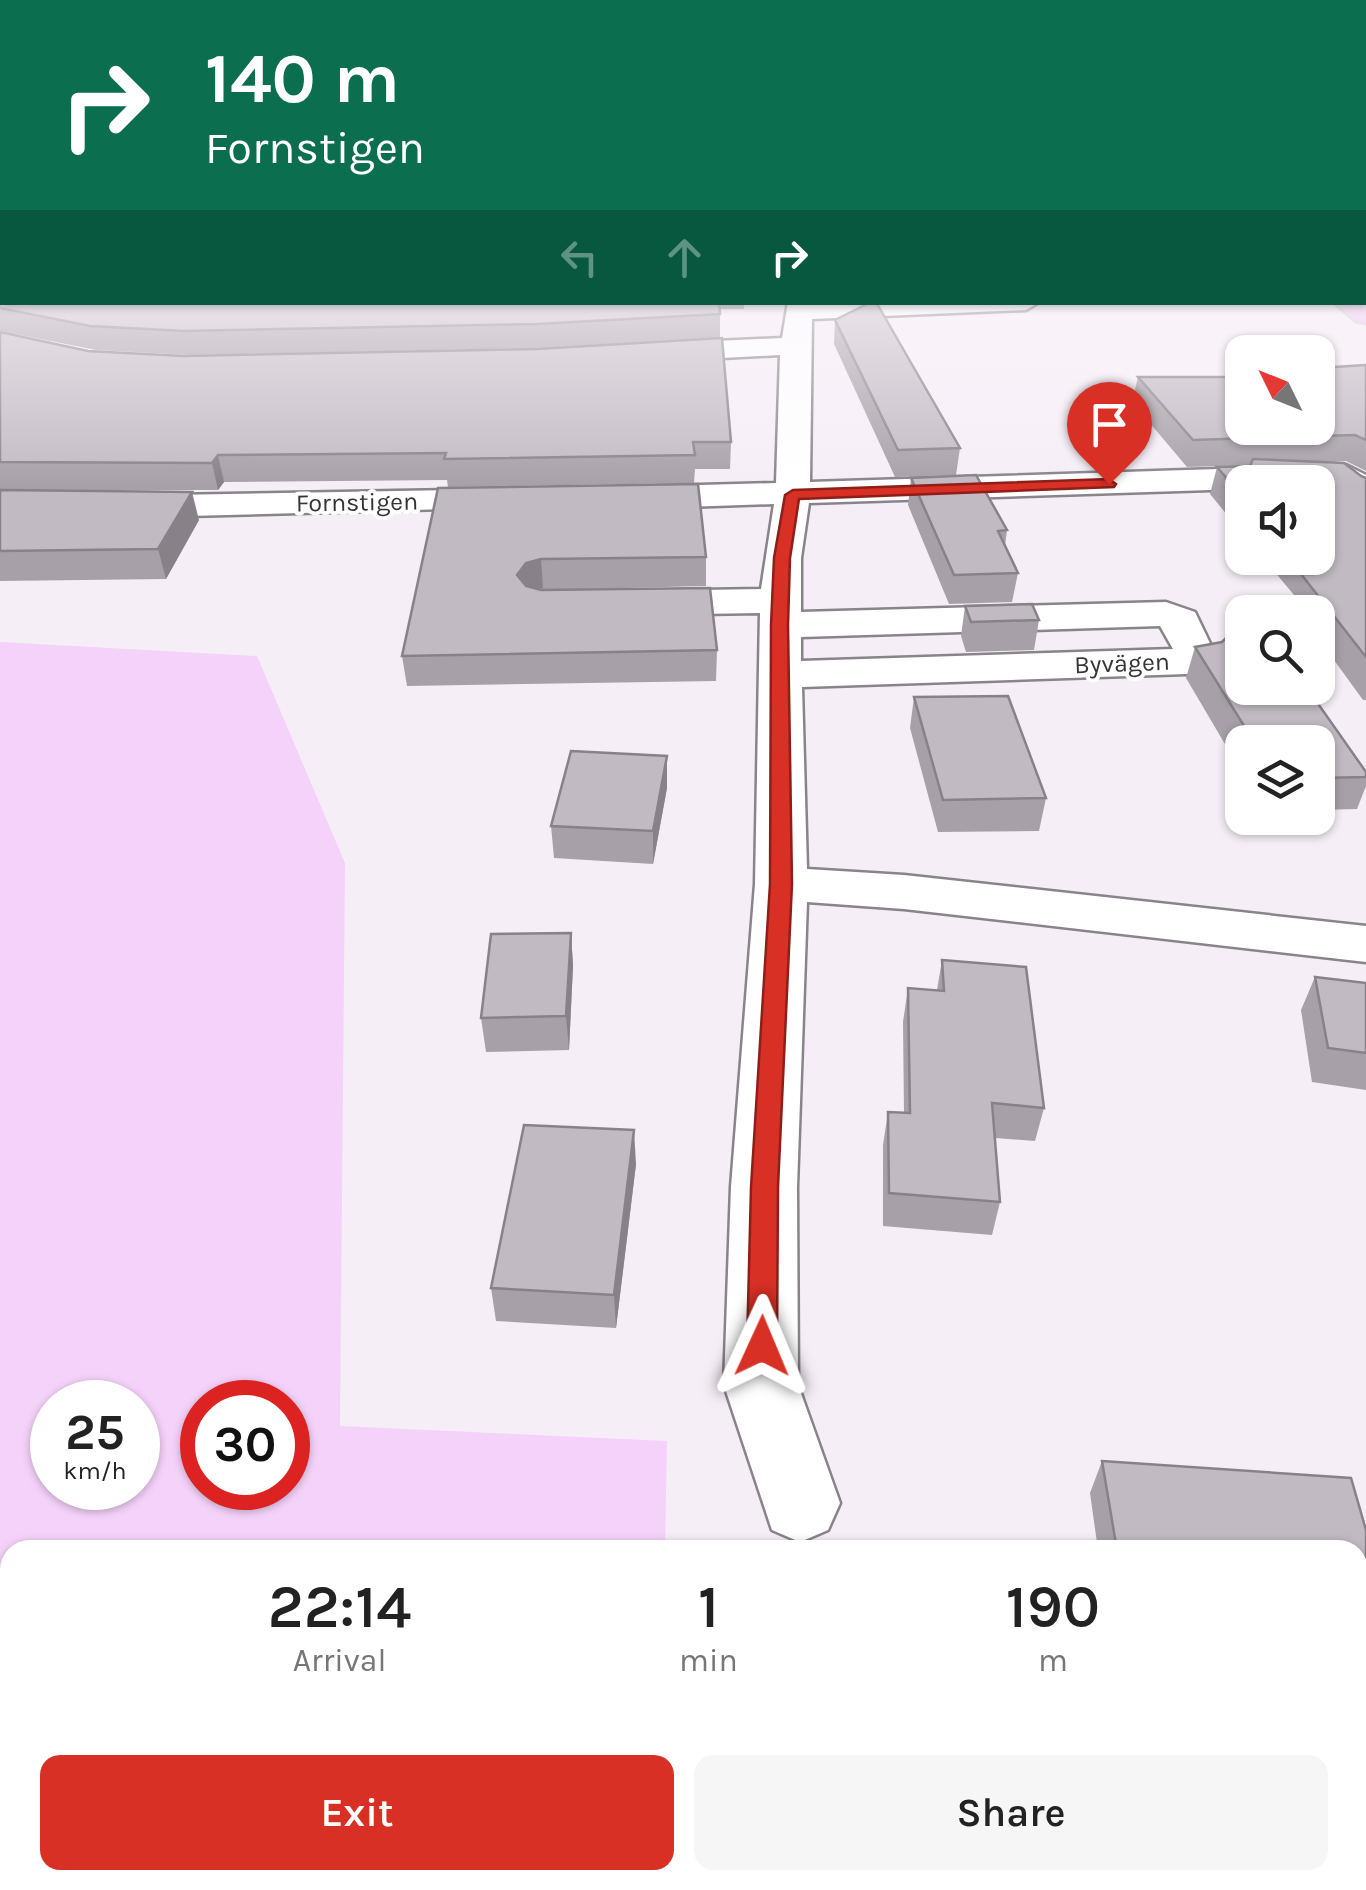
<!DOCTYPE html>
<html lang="en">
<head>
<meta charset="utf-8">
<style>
  body { margin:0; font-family:Karla,sans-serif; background:#f6f6f6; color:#222; height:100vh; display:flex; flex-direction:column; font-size:38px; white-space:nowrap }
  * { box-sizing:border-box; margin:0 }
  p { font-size:32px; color:#767676 }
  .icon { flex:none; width:55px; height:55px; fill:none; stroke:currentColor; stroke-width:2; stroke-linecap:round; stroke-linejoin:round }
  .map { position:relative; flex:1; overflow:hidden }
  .drawer { position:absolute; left:0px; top:1540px; width:1368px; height:350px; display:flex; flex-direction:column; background:#fff; border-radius:30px 30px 0 0; box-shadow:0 2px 8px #0004 }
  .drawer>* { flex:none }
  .banner { position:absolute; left:0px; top:0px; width:1368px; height:305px; box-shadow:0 2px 8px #0004; background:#0b6e4f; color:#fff; overflow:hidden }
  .needle { width:65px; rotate:313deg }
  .buttons { position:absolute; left:1225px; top:335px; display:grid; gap:20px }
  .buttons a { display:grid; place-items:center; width:110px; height:110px; border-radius:20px; background:#fff; box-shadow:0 2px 8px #0004; font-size:50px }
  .speed { position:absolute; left:30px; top:1380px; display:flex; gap:20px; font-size:50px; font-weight:700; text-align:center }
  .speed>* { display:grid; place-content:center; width:130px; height:130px; border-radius:50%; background:#fff; box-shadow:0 2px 8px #0004; line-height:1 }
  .speed small { font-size:25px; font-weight:400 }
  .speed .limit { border:15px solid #d22; background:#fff; color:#111 }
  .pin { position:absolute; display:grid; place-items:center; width:85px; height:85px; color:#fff; margin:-102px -42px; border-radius:50% 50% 50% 0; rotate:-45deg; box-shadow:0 0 10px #0007 }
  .pin .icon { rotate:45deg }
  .me { position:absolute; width:110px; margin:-55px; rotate:1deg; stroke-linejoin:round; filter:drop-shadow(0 0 8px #0008) }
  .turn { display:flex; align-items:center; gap:35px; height:210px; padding:0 40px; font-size:45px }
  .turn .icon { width:130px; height:130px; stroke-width:2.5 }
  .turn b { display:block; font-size:70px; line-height:85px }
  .lanes { display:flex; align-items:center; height:95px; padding:0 40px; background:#0003; justify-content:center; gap:50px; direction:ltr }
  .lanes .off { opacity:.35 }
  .eta { display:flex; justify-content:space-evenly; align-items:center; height:170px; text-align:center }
  .eta b { font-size:60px; font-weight:600; line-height:70px }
  .cta { display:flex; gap:20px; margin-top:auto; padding:20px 40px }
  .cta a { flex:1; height:115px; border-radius:20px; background:#d93025; color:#fff; font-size:40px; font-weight:600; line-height:115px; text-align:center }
  .cta a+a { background:#f6f6f6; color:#222 }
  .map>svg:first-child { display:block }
  .green { fill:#f5d2fa; fill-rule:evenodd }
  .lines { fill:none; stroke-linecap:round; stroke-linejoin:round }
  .minor-casing { stroke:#8a838b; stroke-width:5 }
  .major-casing { stroke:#cfcecf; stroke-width:5 }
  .minor { fill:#fff; fill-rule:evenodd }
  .major { fill:#ebc0f2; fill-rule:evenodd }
  .wall { fill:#a7a0a8 }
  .shaded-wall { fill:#888288 }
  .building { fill:#c2bac3; stroke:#888288; stroke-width:2.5 }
  .route { fill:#d93025; stroke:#8d1f18; stroke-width:2.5 }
  .labels { text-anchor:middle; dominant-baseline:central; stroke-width:8; stroke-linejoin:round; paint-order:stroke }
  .far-street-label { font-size:25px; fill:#373437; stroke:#fefefe }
</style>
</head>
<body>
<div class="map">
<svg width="1366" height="1890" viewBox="0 0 1366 1890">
  <rect width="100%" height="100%" fill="#f6eef7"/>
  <path class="green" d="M 0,642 L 257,656 L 345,863 L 340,1426 L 667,1441 L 665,1550 L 10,1550 L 10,1880 L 659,1880 L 659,1890 L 0,1890 ZM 52,1402 L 138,1402 L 138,1488 L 52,1488 ZM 202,1402 L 288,1402 L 288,1488 L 202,1488 Z"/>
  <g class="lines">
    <defs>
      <path id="minor" d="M 788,302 L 1039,302 L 1026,310 L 812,319 L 810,482 L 1346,465 L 1366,475 L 1366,505 L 1354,501 L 1337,486 L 1318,486 L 1318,482 L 1242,482 L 1242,489 L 809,503 L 801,558 L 801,612 L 1166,602 L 1195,612 L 1218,660 L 1212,669 L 1187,674 L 802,687 L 807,869 L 904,875 L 1366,926 L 1366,962 L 904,909 L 807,902 L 797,1187 L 798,1385 L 840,1503 L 828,1530 L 800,1542 L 772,1530 L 724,1385 L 731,1187 L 755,884 L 760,613 L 639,615 L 625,611 L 619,603 L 625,595 L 639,591 L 761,589 L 774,504 L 627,509 L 615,505 L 609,498 L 615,491 L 627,487 L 776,483 L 780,355 L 648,362 L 638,359 L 634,353 L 638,347 L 648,344 L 782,338 ZM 1160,626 L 1173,649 L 801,661 L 801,637 Z
        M 511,489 L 523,493 L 529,500 L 523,507 L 113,518 L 0,515 L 0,493 L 113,496 Z"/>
      <path id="major" d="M 1334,302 L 1365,302 L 1366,323 L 1356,321 Z"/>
    </defs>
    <use href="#minor" class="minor-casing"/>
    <use href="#major" class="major-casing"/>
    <use href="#minor" class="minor"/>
    <use href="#major" class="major"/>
  </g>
  <path class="wall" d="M 0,221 L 2,302 L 744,302 L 744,309 L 720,309 L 720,338 L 731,442 L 730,469 L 695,469 L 694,483 L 448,487 L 447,480 L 224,482 L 218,490 L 0,490 L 0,332 L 88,351 L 184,356 L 539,348 L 190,355 L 96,350 L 0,331 Z
    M 835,320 L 960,448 L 956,475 L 895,477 L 834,344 Z
    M 1366,365 L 1366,471 L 1346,461 L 1328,462 L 1366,478 L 1366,700 L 1363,700 L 1318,638 L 1318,612 L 1298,612 L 1292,604 L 1294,595 L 1263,558 L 1318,558 L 1242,482 L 1242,533 L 1210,494 L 1217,467 L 1250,465 L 1187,467 L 1132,402 L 1138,377 L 1235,377 L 1236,373 Z
    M 911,478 L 1007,530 L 1005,546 L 1018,573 L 1012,602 L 949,604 L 908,505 Z
    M 438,488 L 706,557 L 706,586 L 538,590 L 717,650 L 716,681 L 407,686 L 402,656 Z
    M 0,490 L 199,520 L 166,579 L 0,581 Z
    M 965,606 L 1039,620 L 1034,650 L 966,652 L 961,636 Z
    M 1195,647 L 1366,772 L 1366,786 L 1357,809 L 1318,810 L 1318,742 L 1242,742 L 1242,773 L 1186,678 Z
    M 914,697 L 1046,798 L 1039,831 L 938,832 L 910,728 Z
    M 667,788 L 653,864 L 554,858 L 551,826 Z
    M 571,933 L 573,966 L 569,1050 L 486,1052 L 481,1018 Z
    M 942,960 L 1044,1108 L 1035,1141 L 995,1138 L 1000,1202 L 992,1235 L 883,1226 L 883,1145 L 888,1112 L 904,1113 L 903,1022 L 908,988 L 937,990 Z
    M 1315,977 L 1366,983 L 1366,1090 L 1312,1082 L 1301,1010 Z
    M 636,1164 L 616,1328 L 496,1321 L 491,1288 Z
    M 1102,1461 L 1366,1530 L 1366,1701 L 1358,1701 L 1358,1550 L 1098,1550 L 1090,1493 Z"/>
  <path class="shaded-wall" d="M 218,455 L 224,482 L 218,490 L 212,463 Z
    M 192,492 L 199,520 L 166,579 L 158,549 Z
    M 541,559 L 543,588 L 528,592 L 517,575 L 526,563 Z
    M 667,756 L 667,788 L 653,864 L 653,831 Z
    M 571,933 L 573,966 L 569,1050 L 566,1016 Z
    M 634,1130 L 636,1164 L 616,1328 L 614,1295 Z"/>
  <path class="building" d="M 0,221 L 2,221 L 2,302 L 719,302 L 720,314 L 537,324 L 184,331 L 90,326 L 0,308 Z
    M 871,302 L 876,302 L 960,448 L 898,450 L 835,320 Z
    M 0,332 L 88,351 L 184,356 L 538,349 L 722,338 L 731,442 L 693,442 L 695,455 L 444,459 L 446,453 L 218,455 L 212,463 L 0,462 Z
    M 1366,365 L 1366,440 L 1355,435 L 1193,440 L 1138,377 L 1236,377 L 1236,373 L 1242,372 L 1242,428 L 1318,428 L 1318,368 Z
    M 1253,459 L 1344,463 L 1361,476 L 1366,478 L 1366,657 L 1301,574 L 1311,574 L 1296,558 L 1318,558 L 1318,482 L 1242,482 L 1242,496 L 1217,467 L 1250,466 Z
    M 976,475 L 1007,530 L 998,531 L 1018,573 L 954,575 L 911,478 Z
    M 698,484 L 706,557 L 541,559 L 526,563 L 517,575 L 526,586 L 541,590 L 710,588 L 717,650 L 402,656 L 438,488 Z
    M 0,490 L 192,492 L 158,549 L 0,551 Z
    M 1032,604 L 1039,620 L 971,622 L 965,606 Z
    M 1242,636 L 1242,688 L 1307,688 L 1366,772 L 1366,777 L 1318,778 L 1318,742 L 1254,742 L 1195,647 L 1222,642 L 1227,637 Z
    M 1008,696 L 1046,798 L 943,800 L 914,697 Z
    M 571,751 L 667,756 L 653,831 L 551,826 Z
    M 571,933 L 566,1016 L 481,1018 L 491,934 Z
    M 942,960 L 1026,967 L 1044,1108 L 992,1103 L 1000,1202 L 889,1193 L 888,1112 L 910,1113 L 908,988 L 944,991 Z
    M 1315,977 L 1366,983 L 1366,1053 L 1328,1048 Z
    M 524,1125 L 634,1130 L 614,1295 L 491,1288 Z
    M 1102,1461 L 1351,1478 L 1366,1530 L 1366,1672 L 1358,1672 L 1358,1550 L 1117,1550 Z"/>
  <linearGradient id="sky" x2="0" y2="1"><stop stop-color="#a3aae8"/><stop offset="0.45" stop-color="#fbf7fb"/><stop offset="1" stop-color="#fbf7fb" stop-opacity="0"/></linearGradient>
  <rect width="1366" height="486" fill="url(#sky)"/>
  <path class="route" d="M 1109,479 L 1116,484 L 1114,487 L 799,499 L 790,558 L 788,625 L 792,884 L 778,1187 L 777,1346 L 773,1355 L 762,1359 L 751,1355 L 747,1346 L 751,1187 L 770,884 L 771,625 L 774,558 L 785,495 L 793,490 Z"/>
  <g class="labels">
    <g class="far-street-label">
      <text transform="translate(357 502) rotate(-1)">Fornstigen</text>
      <text transform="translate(1122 663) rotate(-2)">Byvägen</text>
    </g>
  </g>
</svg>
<div class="buttons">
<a><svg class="needle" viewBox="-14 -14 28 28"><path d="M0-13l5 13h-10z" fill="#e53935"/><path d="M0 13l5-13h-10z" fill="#767676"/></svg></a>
<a><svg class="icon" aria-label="sound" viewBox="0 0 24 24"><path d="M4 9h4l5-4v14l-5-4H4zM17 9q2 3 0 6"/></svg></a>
<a><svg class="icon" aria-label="search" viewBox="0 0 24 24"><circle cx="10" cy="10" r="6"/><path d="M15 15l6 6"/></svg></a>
<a><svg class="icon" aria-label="layers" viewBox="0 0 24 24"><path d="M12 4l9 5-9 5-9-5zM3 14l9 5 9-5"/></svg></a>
</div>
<div class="speed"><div>25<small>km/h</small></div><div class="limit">30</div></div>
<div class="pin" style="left:1109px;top:484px;background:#d93025"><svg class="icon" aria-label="arrive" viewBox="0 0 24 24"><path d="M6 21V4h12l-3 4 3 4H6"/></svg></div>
<svg class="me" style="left:762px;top:1346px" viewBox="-20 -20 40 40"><path d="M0-17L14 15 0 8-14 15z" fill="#d93025" stroke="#fff" stroke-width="4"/></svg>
<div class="banner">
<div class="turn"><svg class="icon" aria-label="right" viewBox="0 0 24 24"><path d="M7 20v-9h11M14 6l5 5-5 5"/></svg><div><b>140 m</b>Fornstigen</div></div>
<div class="lanes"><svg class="icon off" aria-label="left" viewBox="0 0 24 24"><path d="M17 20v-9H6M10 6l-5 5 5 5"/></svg><svg class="icon off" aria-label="ahead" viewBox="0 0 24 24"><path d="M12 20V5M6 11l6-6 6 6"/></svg><svg class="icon" aria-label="right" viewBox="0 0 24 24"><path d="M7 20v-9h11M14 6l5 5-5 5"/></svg></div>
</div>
<section class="drawer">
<div class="eta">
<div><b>22:14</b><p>Arrival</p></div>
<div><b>1</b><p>min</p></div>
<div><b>190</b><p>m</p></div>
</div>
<div class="cta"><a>Exit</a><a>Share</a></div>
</section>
</div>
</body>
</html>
